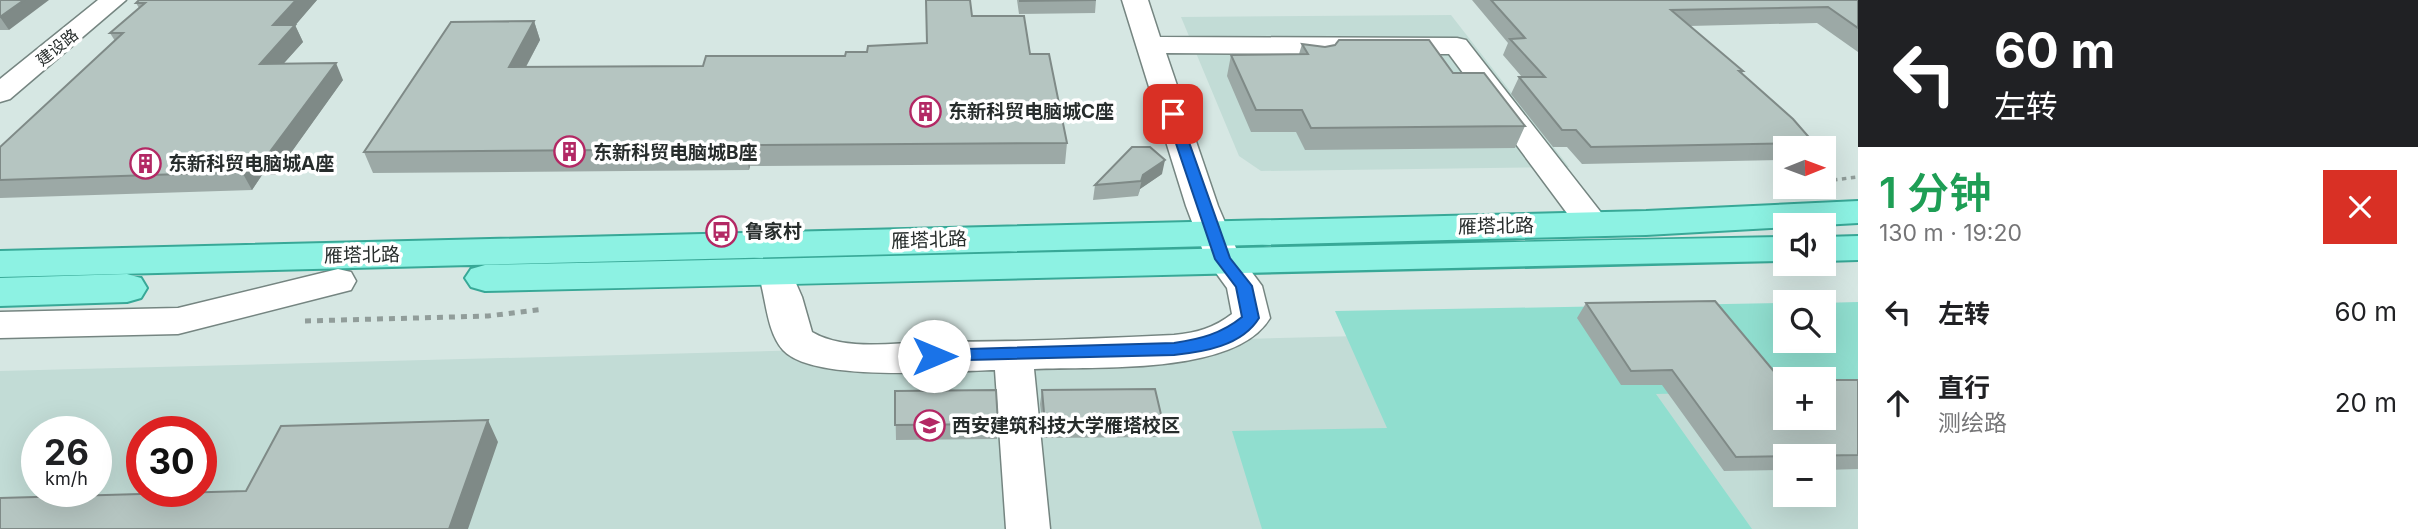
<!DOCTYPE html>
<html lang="zh">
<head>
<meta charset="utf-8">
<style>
  body { margin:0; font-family:Inter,"Noto Sans SC",sans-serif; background:#f6f6f6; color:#202124; height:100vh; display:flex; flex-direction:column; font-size:26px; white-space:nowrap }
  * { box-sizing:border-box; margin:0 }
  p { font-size:23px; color:#757577 }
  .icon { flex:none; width:38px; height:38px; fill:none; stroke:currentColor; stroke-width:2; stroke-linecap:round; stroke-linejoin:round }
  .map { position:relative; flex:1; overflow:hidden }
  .panel { display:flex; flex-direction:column; background:#fff; width:560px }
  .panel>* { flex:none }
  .guide { background:#202124; color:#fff; overflow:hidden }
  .needle { width:46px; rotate:89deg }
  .controls { position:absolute; left:1773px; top:136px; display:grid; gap:14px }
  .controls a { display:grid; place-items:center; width:63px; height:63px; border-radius:0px; background:#fff; box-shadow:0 7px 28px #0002; font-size:35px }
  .speed { position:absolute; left:21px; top:416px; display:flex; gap:14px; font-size:35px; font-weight:700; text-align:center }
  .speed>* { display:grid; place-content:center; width:91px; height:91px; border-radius:50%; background:#fff; box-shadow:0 7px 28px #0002; line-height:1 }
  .speed small { font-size:18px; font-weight:400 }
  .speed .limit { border:10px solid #d22; background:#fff; color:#111 }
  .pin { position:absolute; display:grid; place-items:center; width:60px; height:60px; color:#fff; margin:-30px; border-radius:14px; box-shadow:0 4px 10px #0006 }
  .me { position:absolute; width:77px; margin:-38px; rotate:90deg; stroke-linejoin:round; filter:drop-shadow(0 0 5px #0008) }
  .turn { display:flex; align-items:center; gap:24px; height:147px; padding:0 21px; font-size:32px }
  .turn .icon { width:91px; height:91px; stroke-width:2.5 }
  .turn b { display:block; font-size:49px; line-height:60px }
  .round { display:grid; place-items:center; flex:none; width:74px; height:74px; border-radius:0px; background:#f6f6f6 }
  .head { display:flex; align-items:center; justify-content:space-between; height:119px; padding:0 21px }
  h1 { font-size:42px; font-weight:600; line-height:52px; color:#1e9e55 }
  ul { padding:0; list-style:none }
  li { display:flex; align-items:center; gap:21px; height:91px; padding:0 21px }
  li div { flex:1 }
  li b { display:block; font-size:26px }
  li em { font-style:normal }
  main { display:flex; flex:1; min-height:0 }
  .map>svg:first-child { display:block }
  .built { fill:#c2dcd6; fill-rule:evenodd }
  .green { fill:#90decf }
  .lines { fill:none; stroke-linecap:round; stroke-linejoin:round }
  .minor-casing { stroke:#758581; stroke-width:3 }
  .major-casing { stroke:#38a897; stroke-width:4 }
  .path-far1 { stroke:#919d9a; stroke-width:3.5; stroke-dasharray:4.5 4.5; stroke-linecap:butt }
  .path { stroke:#919d9a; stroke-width:5; stroke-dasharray:6 6; stroke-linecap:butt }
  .minor { fill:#fff; fill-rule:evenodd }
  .major { fill:#8df2e3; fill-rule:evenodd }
  .wall { fill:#9ca9a6 }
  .shaded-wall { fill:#7f8a87 }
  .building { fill:#b5c5c1; stroke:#7f8a87; stroke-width:2 }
  .route { fill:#1a73e8; stroke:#114b97; stroke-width:2 }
  .labels { text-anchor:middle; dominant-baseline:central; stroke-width:7; stroke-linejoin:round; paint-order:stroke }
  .far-street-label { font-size:16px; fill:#272d2c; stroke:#fff }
  .poi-label { font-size:19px; font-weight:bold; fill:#272d2c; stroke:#fff; text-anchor:start }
  .street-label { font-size:19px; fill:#272d2c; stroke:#fff }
</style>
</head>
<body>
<main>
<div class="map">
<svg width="1858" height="529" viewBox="0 0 1858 529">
  <rect width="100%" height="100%" fill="#d6e7e3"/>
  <path class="built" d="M 1451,15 L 1569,167 L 1261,171 L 1239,156 L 1181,17 Z
    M 1858,323 L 1858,529 L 0,529 L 0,371 L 1785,325 L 1785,341 L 1824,341 ZM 1785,380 L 1824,380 L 1824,418 L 1785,418 ZM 37,432 L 96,432 L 96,492 L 37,492 ZM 142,432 L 201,432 L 201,492 L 142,492 ZM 1785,457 L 1824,457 L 1824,495 L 1785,495 Z"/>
  <path class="green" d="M 1858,302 L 1858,390 L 1824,390 L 1824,380 L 1785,380 L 1785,391 L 1656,394 L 1752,529 L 1262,529 L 1232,431 L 1387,428 L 1335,311 L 1785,303 L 1785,341 L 1824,341 L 1824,303 L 1820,303 Z"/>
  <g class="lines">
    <defs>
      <path id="minor" d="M 98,0 L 126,0 L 10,99 L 0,102 L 0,79 Z
        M 1122,0 L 1148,0 L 1160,37 L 1457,38 L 1466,40 L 1610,224 L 1605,232 L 1593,235 L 1581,232 L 1449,54 L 1330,54 L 1332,57 L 1328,63 L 1318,65 L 1298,63 L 1293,54 L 1166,53 L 1218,206 L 1239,255 L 1262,286 L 1270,318 C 1236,376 1095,366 1034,369 L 1050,529 L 1006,529 L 995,370 C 950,371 812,383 783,350 C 766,331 766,296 758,273 L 764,265 L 776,261 L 788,265 L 802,297 L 812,332 C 844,351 891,343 928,342 C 1010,342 1092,339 1174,335 C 1196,333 1214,328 1232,314 L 1227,288 L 1206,259 L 1186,206 Z
        M 338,269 L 351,272 L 356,281 L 351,290 L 178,334 L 0,338 L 0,312 L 178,308 Z"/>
      <path id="major" d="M 1858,201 L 1858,223 L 1646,235 L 0,277 L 0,251 L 1646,211 Z
        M 1858,236 L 1858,260 L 1824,261 L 1824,237 Z
        M 1785,237 L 1785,261 C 1352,269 918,282 485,291 L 471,287 L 465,278 L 471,269 L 485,265 C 918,256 1352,244 1785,237 Z
        M 127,274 L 141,278 L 147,288 L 141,298 L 127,302 L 0,306 L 0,278 Z"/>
    </defs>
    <use href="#minor" class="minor-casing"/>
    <use href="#major" class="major-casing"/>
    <path class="path-far1" d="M 1824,181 L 1858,177"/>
    <path class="path" d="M 305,321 L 488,316 L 544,309"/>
    <use href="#minor" class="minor"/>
    <use href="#major" class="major"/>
  </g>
  <path class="wall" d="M 0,0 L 9,30 L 0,30 Z
    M 139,0 L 317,0 L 295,25 L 303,42 L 283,64 L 343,80 L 275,175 L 262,175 L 252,190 L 0,198 L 0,147 L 115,41 L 110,33 L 139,8 L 136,3 Z
    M 1017,0 L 1096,0 L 1095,13 L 1019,14 Z
    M 1472,0 L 1858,0 L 1858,52 L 1817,23 L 1689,26 L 1743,71 L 1742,74 L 1814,143 L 1810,149 L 1785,149 L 1785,160 L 1582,164 L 1567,147 L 1553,147 L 1511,94 L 1519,77 L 1522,77 L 1503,55 L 1508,43 Z
    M 972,16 L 1030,54 L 1067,143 L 1065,164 L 750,166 L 749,170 L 373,173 L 364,152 L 534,21 L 540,40 L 526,67 L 703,66 L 845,56 L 927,43 Z
    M 1302,44 L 1325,47 L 1335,45 L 1453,73 L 1525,126 L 1515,148 L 1305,150 L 1296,132 L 1251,132 L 1227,76 L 1231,55 L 1299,54 Z
    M 1162,174 L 1140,189 L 1138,196 L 1093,200 L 1095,185 Z
    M 1586,303 L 1782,381 L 1858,380 L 1858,469 L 1824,470 L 1824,457 L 1785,457 L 1785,470 L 1724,471 L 1662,385 L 1621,385 L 1577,318 Z
    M 1042,390 L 1163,423 L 1159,437 L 1044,438 L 1040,404 Z
    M 895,391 L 998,424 L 997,439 L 896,440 Z"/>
  <path class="shaded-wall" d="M 24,0 L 49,0 L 9,30 L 0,17 Z
    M 296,0 L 317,0 L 293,28 L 295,25 L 303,42 L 268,81 L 260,64 L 273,25 Z
    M 534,21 L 540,40 L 515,87 L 509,67 Z
    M 336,63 L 343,80 L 275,175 L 266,157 Z
    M 747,145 L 750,166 L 749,170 L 746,149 Z
    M 253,157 L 262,175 L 252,190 L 242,172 Z
    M 1165,160 L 1162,174 L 1140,189 L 1138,196 L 1143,175 Z
    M 488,420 L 498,442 L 468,529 L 449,529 Z"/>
  <path class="building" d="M 0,0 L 24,0 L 0,17 Z
    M 139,0 L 296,0 L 273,25 L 295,25 L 260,64 L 336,63 L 266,157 L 253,157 L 242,172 L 0,180 L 0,147 L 123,33 L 110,33 L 145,3 L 136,3 Z
    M 926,0 L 970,0 L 972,16 L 1024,16 L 1030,54 L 1049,54 L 1067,143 L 747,145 L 746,149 L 364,152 L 451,22 L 534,21 L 509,67 L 703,66 L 706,56 L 845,56 L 846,52 L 867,52 L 868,46 L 927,43 Z
    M 1020,0 L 1096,0 L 1020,1 Z
    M 1491,0 L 1858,0 L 1858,28 L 1828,7 L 1671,10 L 1743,71 L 1739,71 L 1793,119 L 1814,143 L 1591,147 L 1576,130 L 1562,130 L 1519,77 L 1545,77 L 1510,39 L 1525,38 Z
    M 1339,40 L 1429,40 L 1453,73 L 1484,73 L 1525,126 L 1311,128 L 1302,110 L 1256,110 L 1231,55 L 1308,54 L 1302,44 L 1325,47 L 1335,45 Z
    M 1132,147 L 1150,147 L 1165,160 L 1143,175 L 1141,181 L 1095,185 Z
    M 1715,301 L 1782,381 L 1785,380 L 1785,418 L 1824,418 L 1824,380 L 1858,380 L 1858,455 L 1736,457 L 1672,370 L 1631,371 L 1586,303 Z
    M 1155,389 L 1163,423 L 1045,424 L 1042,390 Z
    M 996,390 L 998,424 L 895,425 L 895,391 Z
    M 488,420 L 449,529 L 0,529 L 0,498 L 246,491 L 281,426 Z"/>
  <path class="route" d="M 1173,110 L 1179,114 L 1230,258 L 1252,286 L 1259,318 C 1242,346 1203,352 1174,355 L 928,361 L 926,356 L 928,352 L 934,350 L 1174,343 C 1200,339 1221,334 1242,317 L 1236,287 L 1215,259 L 1166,114 Z"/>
  <defs>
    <symbol id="building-ring" viewBox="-11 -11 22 22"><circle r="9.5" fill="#fff" stroke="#b32864" stroke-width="1.5"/><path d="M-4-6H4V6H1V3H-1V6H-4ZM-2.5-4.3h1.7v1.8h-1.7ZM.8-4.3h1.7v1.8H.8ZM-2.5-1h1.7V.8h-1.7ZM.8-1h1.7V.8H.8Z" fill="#b32864"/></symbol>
    <symbol id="bus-ring" viewBox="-11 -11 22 22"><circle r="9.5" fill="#fff" stroke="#b32864" stroke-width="1.5"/><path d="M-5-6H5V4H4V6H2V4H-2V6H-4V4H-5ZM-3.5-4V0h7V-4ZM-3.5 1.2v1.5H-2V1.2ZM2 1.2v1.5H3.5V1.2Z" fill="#b32864"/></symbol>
    <symbol id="university-ring" viewBox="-11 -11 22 22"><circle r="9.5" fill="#fff" stroke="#b32864" stroke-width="1.5"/><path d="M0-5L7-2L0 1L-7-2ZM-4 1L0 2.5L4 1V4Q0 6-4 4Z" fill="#b32864"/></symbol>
  </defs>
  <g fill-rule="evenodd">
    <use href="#building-ring" x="908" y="94" width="35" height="35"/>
    <use href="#building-ring" x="552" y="134" width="35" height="35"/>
    <use href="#building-ring" x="128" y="146" width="35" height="35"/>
    <use href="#bus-ring" x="704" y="214" width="35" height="35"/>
    <use href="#university-ring" x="912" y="408" width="35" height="35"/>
  </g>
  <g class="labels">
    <g class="far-street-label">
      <text transform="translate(57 47) rotate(-39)">建设路</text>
    </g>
    <g class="poi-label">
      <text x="948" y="111">东新科贸电脑城C座</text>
      <text x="593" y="152">东新科贸电脑城B座</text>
      <text x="168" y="163">东新科贸电脑城A座</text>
      <text x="745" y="231">鲁家村</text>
      <text x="952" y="425">西安建筑科技大学雁塔校区</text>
    </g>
    <g class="street-label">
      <text transform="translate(1496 226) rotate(-1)">雁塔北路</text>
      <text transform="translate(929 240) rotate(-2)">雁塔北路</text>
      <text transform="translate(362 255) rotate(-1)">雁塔北路</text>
    </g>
  </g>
</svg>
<div class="controls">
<a><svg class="needle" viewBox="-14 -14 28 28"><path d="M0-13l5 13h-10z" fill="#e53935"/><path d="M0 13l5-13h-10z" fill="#757577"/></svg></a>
<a><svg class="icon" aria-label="sound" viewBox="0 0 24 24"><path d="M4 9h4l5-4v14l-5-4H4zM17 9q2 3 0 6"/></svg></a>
<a><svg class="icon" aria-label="search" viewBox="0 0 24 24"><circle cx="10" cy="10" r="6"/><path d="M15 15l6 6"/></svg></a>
<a>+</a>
<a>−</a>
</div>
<div class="speed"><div>26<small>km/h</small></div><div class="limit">30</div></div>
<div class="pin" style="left:1173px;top:114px;background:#d93025"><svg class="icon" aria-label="arrive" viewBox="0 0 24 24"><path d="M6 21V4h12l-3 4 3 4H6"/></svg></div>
<svg class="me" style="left:934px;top:356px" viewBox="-20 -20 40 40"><circle r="19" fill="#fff"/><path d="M0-13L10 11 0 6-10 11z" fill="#1a73e8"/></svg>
</div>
<section class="panel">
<div class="guide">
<div class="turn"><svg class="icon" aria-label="left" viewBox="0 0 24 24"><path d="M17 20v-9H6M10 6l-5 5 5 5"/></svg><div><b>60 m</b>左转</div></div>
</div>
<div class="head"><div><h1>1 分钟</h1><p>130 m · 19:20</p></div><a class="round" style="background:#d93025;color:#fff"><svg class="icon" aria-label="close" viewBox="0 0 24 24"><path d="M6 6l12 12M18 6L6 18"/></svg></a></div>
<ul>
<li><svg class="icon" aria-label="left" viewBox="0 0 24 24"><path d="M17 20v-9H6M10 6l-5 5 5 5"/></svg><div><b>左转</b></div><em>60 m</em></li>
<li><svg class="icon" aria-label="ahead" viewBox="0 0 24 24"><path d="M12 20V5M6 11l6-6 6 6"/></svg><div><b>直行</b><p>测绘路</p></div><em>20 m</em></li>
</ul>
</section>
</main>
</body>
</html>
